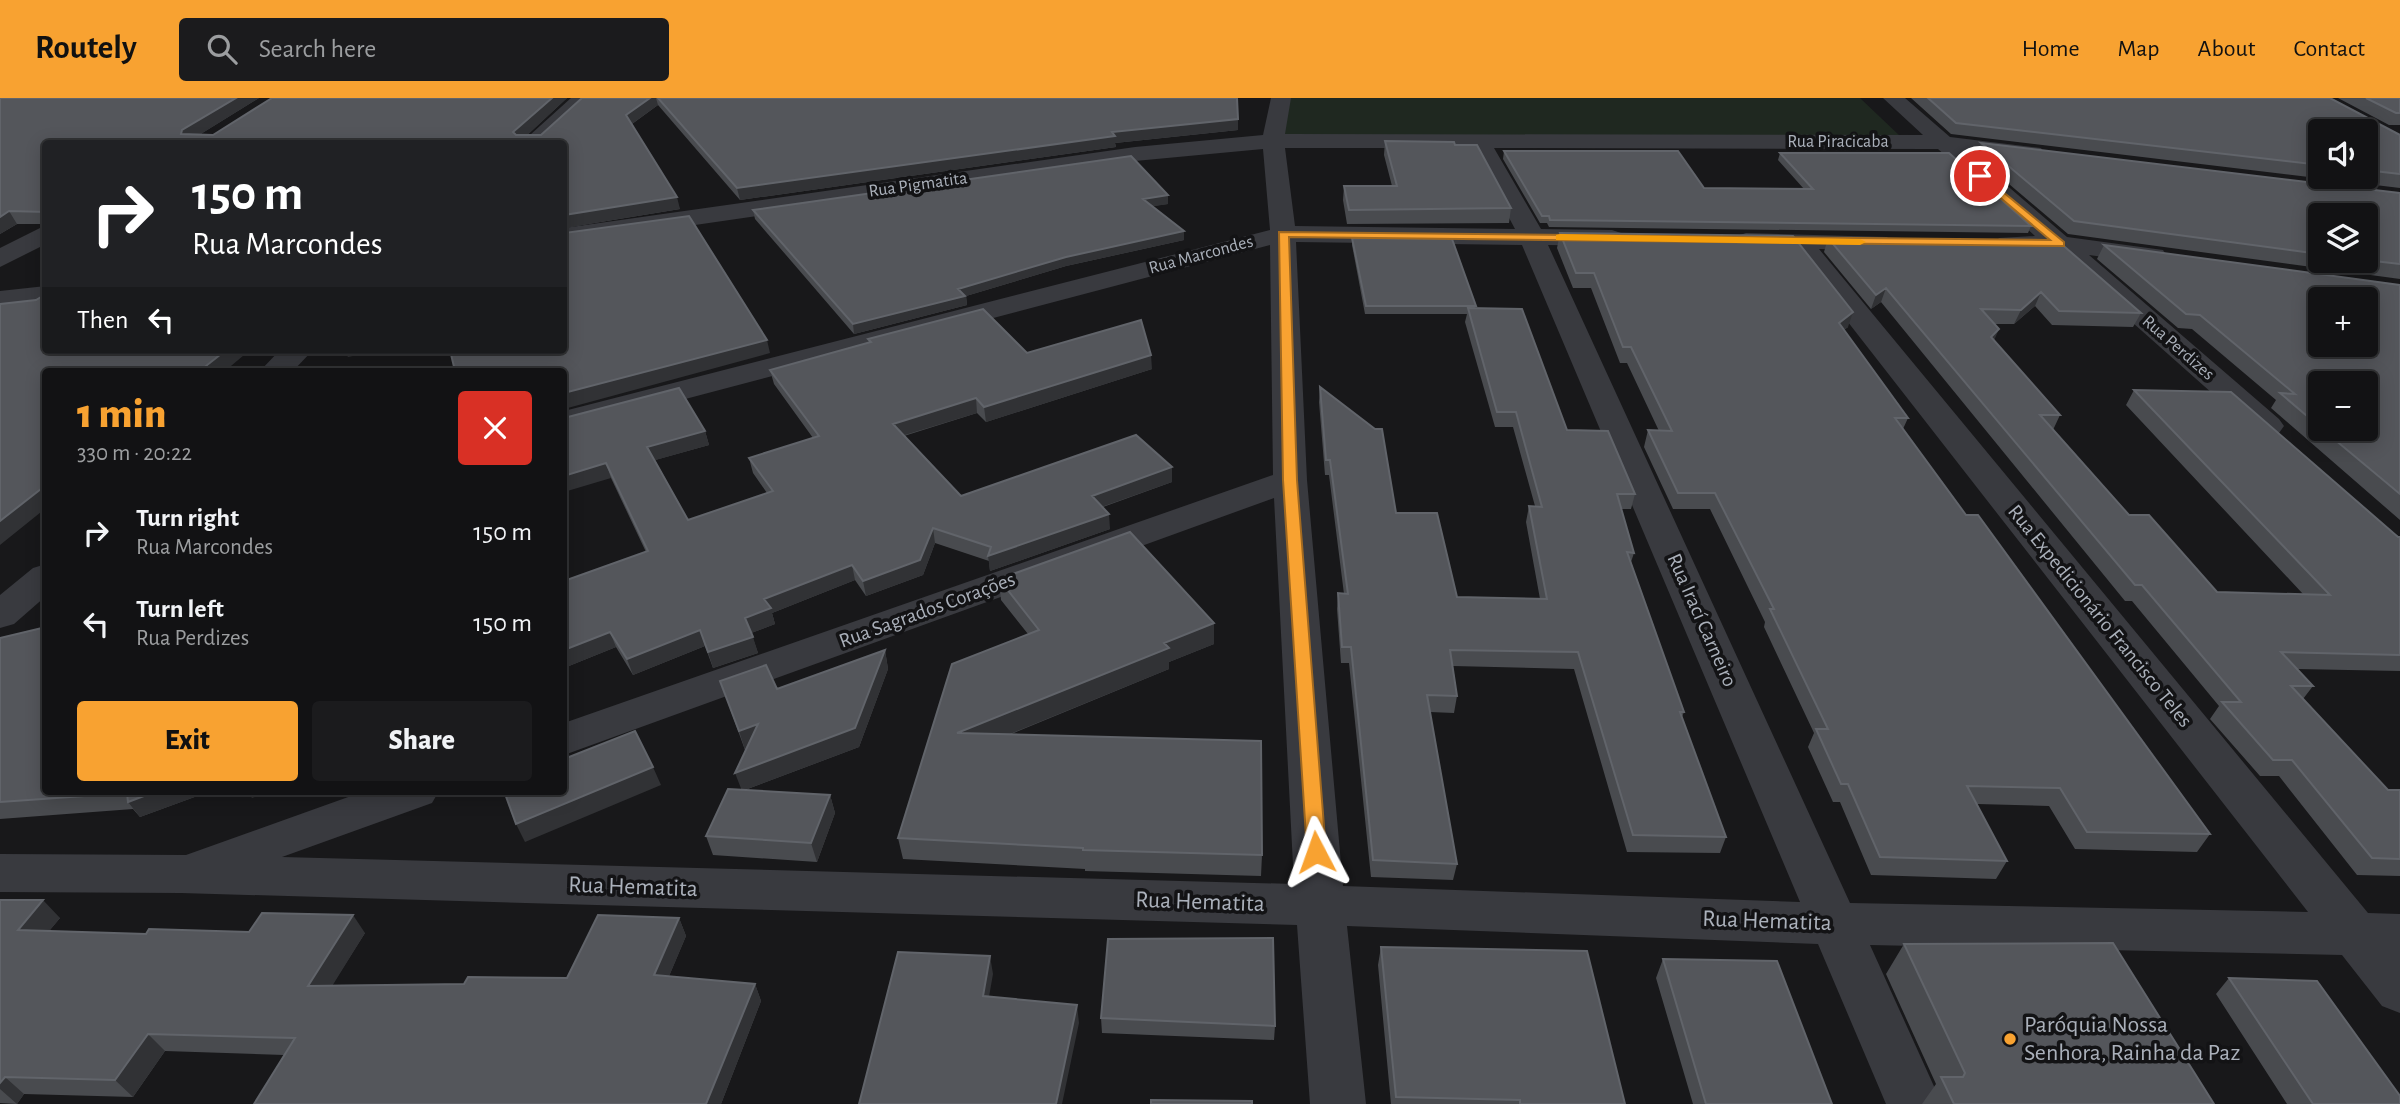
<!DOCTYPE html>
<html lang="en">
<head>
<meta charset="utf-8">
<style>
  body { margin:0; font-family:"Alegreya Sans",sans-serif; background:#1b1b1d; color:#f1f3f6; height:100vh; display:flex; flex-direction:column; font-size:26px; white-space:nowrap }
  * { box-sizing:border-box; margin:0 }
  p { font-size:23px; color:#9c9ea0 }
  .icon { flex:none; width:38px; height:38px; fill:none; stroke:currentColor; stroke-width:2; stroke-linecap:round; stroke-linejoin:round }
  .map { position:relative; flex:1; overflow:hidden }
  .drawer { position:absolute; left:42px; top:270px; width:525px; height:427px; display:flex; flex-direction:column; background:#121214; border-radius:7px; box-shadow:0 4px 18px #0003,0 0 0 2px #313234 }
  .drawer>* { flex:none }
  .banner { position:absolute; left:42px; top:42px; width:525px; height:214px; border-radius:7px; box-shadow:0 4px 18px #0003,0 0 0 2px #313234; background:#202124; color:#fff; overflow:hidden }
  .buttons { position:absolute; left:2308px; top:21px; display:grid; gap:14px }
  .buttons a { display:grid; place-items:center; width:70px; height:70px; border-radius:7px; background:#121214; box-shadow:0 4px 18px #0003,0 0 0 2px #313234; font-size:35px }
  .pin { position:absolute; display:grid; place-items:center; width:60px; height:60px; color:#fff; margin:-30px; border:4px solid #fff; border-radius:50%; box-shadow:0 2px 7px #0007 }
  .me { position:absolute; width:77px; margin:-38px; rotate:356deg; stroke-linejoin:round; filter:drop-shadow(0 0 5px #0008) }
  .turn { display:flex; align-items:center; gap:24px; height:147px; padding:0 35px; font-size:32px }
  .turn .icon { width:91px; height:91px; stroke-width:2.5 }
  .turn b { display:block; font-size:49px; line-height:60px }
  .then { display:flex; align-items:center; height:66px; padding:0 35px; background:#0003; gap:14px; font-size:26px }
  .round { display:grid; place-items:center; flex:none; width:74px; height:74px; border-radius:7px; background:#1b1b1d }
  .head { display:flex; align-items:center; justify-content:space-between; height:119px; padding:0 35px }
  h1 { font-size:42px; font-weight:800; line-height:52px; color:#f8a231 }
  .primary-button { display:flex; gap:14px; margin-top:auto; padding:14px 35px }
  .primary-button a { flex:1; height:80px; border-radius:7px; background:#f8a231; color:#111; font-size:28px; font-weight:800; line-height:80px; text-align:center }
  .primary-button a+a { background:#1b1b1d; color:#f1f3f6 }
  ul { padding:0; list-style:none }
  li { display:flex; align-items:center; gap:21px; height:91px; padding:0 35px }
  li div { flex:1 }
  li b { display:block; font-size:26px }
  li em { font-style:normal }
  header { display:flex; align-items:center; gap:42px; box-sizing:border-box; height:98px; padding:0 35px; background:#f8a231; color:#111 }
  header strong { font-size:33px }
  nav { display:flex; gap:38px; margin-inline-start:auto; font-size:24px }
  .search { width:490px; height:63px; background:#1b1b1d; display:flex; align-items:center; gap:18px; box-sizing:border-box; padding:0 24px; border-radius:7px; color:#9c9ea0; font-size:26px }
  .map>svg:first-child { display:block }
  .green { fill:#1f2820 }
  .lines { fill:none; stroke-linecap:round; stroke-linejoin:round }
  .minor { fill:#393a3f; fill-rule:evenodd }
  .wall { fill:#494b4f; fill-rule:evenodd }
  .shaded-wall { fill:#313235 }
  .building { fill:#54565b; stroke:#61646a; stroke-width:2; fill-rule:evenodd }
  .route { fill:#f8a231; stroke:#a16920; stroke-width:2 }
  .slow { fill:#f59e0b }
  .poi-dot { fill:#f8a231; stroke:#131315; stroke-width:2.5 }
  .labels { text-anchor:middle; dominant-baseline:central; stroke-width:7; stroke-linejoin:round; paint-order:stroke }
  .far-street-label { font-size:18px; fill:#aab0ba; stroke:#131315 }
  .street-label { font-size:21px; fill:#aab0ba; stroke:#131315 }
  .near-street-label { font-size:24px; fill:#aab0ba; stroke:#131315 }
  .near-poi-label { font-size:24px; fill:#aab0ba; stroke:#131315; text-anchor:start }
</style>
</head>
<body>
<header>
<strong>Routely</strong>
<div class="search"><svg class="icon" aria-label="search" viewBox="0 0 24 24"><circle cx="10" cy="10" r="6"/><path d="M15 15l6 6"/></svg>Search here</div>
<nav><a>Home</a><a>Map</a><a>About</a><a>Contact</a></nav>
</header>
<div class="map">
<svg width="2400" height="1006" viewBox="0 0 2400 1006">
  <rect width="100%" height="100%" fill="#18181a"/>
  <path class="green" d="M 1286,0 L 1860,0 L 1900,38 L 1277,41 Z"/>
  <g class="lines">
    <path class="minor" d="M 571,0 L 593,0 L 545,46 L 520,46 Z
      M 1271,0 L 1291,0 L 1285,36 L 1923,37 L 1883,0 L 1905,0 L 1950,39 L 2041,50 L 2044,55 L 2041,60 L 2033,62 L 1968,54 L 2067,139 L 2163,152 L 2167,158 L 2163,164 L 2154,166 L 2089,157 L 2279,321 L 2284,328 L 2279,335 L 2268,338 L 2257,335 L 2053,154 L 1999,150 L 1995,145 L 1999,140 L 2035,138 L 1938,51 L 1494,50 L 1541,131 L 1612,132 L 1621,135 L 1625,140 L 1621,145 L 1612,148 L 1548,147 L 1850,805 L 2308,814 L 1791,151 L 1737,148 L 1733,143 L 1737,138 L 1746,135 L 1887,139 L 1891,144 L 1887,149 L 1878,152 L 1819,151 L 2368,815 L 2400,816 L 2400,915 L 2382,908 L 2342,857 L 1870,847 L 1942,1006 L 1886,1006 L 1818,846 L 1347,828 L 1366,1006 L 1310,1006 L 1297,827 L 181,795 L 0,794 L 0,756 L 186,757 L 365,693 L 439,693 L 432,705 L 282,759 L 1294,786 L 1274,400 L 564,657 L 564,625 L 1273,377 L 1270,147 L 564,333 L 564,313 L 1270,132 L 1263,51 L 1135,63 L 564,146 L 564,130 L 1135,49 L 1263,37 ZM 1285,50 L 1472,50 L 1515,131 L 1295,128 ZM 1296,144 L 1522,147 L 1800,804 L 1343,788 L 1307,382 Z
      M 46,127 L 46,146 L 0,169 L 0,150 Z
      M 46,188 L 46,204 L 0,209 L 0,193 Z
      M 280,252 L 313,252 L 293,273 L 260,273 Z
      M 46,466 L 46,498 L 14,526 L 0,530 L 0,497 L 33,470 Z"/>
  </g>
  <path class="wall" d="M 0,0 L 259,0 L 199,37 L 213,37 L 272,0 L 567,0 L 527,37 L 541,37 L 582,0 L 1237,0 L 1238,32 L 1115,45 L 1116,49 L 740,102 L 658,7 L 632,26 L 680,111 L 564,130 L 564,46 L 46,46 L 46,126 L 17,126 L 0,136 Z
    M 1911,0 L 2330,0 L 2400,37 L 2400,90 L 1951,36 ZM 2320,33 L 2366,33 L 2366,79 L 2320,79 Z
    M 2338,0 L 2400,0 L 2400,27 L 2389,27 Z
    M 1385,43 L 1455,47 L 1511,110 L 1509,125 L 1347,126 L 1343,102 L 1344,88 L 1392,88 L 1384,57 Z
    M 1981,45 L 2400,95 L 2400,181 L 2068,136 L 1976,58 ZM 2320,117 L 2366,117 L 2366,163 L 2320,163 Z
    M 1504,53 L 1704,90 L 1804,91 L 1778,62 L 1780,55 L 2031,128 L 2028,135 L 1549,129 L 1547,125 L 1540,125 L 1503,61 Z
    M 1168,106 L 1152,108 L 1184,133 L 1184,142 L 1066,168 L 966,198 L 967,207 L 854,236 L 755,121 L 753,112 Z
    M 1560,135 L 1848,229 L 1844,232 L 1908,320 L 1903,331 L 1966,417 L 2210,736 L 2197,754 L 2075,751 L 2049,708 L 1977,706 L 2007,763 L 1996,781 L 1871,777 L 1840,704 L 1833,704 L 1808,649 L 1814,635 L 1764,529 L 1765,524 L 1710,411 L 1673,411 L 1644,349 L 1648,332 L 1659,333 L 1627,265 L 1620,265 L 1591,190 L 1573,190 L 1557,150 Z
    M 1352,140 L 1476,208 L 1475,210 L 1567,332 L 1635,396 L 1631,411 L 1621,411 L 1634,455 L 1631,464 L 1684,614 L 1682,619 L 1726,739 L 1720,755 L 1627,754 L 1574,571 L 1453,568 L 1457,598 L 1454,615 L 1430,614 L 1457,766 L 1453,782 L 1371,779 L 1349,565 L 1341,565 L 1337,511 L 1338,495 L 1344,496 L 1329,377 L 1325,377 L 1319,304 L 1320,289 L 1396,415 L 1457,499 L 1540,501 L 1526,424 L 1529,408 L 1535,408 L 1513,329 L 1495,329 L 1465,224 L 1467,216 L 1365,216 L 1352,147 Z
    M 1828,140 L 2141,215 L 2133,229 L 2052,227 L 2035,208 L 2014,226 L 1994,226 L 1994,243 L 2060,317 L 2053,332 L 2129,417 L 2217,494 L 2303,496 L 2126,307 L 2134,292 L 2400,439 L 2400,573 L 2297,571 L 2313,588 L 2303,601 L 2388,692 L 2400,692 L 2400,778 L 2357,777 L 2279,678 L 2260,678 L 2210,621 L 2219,608 L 2132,503 L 2125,503 L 1881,204 L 1871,211 L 1824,154 Z
    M 2104,147 L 2400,187 L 2400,422 L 2271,310 L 2276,302 L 2192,231 L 2178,230 L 2097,161 ZM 2320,285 L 2366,331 L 2320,331 Z
    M 868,241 L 1027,255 L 1152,271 L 986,324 L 977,315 L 904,338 L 961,398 L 1172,369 L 1172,384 L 1103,409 L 1110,431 L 990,473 L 989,463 L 935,445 L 923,477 L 866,498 L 855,482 L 772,515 L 775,526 L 751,535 L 758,555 L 713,570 L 705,548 L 633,577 L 616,549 L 564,570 L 564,483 L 646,454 L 611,380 L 564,320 L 705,333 L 709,347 L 655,362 L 688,422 L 767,395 L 753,375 L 749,360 L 813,340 L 774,286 L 770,272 L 869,244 Z
    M 999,481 L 1214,525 L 1214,546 L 1169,564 L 1169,571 L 1009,637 L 1262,757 L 1261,778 L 1085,773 L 1085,771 L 903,761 L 898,740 L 1028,536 L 1001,502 Z
    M 0,540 L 46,693 L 211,693 L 140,719 L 133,711 L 0,721 Z
    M 885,552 L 888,571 L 859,649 L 745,692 L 830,697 L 835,715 L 817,764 L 713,757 L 706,738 L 741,692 L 745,652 L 720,583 L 777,591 Z
    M 0,802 L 60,820 L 49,833 L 146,836 L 365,835 L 332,887 L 464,886 L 567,880 L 679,820 L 686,838 L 669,878 L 755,886 L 761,903 L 721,1006 L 254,1006 L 284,957 L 165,953 L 133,999 L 24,996 L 17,1006 L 0,1005 Z
    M 1904,846 L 2214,1006 L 1922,1006 L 1936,986 L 1886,876 Z
    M 1381,849 L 1625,1006 L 1391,1006 L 1378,867 Z
    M 1663,861 L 1832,1006 L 1693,1006 L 1656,880 Z
    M 2229,880 L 2400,1006 L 2287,1006 L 2216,896 Z
    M 1101,920 L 1275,928 L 1274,942 L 1102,935 Z"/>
  <path class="shaded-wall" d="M 236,0 L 259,0 L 188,44 L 181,36 L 182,32 Z
    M 552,0 L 567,0 L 518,46 L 513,34 Z
    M 650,0 L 656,0 L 658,7 L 629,28 L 626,17 Z
    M 1238,21 L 1238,32 L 1115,45 L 1116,49 L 740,102 L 737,90 L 1112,34 Z
    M 1168,97 L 1168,106 L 1143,110 L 1143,101 Z
    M 677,99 L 680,111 L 564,130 L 564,117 Z
    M 9,113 L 17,126 L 0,136 L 0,119 Z
    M 1184,133 L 1184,142 L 1066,168 L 966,198 L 967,207 L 854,236 L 853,226 L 958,191 L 1066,159 Z
    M 1886,190 L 1881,204 L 1871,211 L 1876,197 Z
    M 2041,194 L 2035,208 L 2014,226 L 2021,212 Z
    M 1853,214 L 1848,229 L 1833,240 L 1839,225 Z
    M 1999,231 L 1993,245 L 1991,239 Z
    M 767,242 L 770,255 L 564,311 L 564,295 Z
    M 226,252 L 250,252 L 225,273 L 202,273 Z
    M 344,252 L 382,252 L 348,259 Z
    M 1151,257 L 1152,271 L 986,324 L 984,309 Z
    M 976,300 L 977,315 L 895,340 L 893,326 Z
    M 705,333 L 709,347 L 652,363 L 647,349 Z
    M 606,365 L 611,380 L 564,394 L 564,378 Z
    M 1172,369 L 1172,384 L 1093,412 L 1092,398 Z
    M 46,387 L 46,410 L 0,447 L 0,423 Z
    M 1109,416 L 1110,431 L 990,473 L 988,458 Z
    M 933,430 L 935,445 L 923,477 L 866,498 L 863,483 Z
    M 852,467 L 855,482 L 772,515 L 775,526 L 749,536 L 745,520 L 764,501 Z
    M 1214,525 L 1214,546 L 1169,564 L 1169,571 L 961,656 L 957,635 L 1164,545 Z
    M 700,532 L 705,548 L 633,577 L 627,561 Z
    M 610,534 L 616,549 L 564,570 L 564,552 Z
    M 753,539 L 758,555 L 713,570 L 708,554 Z
    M 885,552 L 888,571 L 859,649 L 742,693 L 735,675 Z
    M 758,626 L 745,652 L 739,633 Z
    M 653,669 L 661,687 L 525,744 L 516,726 Z
    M 157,693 L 211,693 L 140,719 L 128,704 Z
    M 247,693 L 270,693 L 252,700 Z
    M 830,697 L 835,715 L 817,764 L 811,745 Z
    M 43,802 L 60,820 L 35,850 L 18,832 Z
    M 353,817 L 365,835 L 321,906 L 308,888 Z
    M 679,820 L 686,838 L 662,895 L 654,877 Z
    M 990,858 L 993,876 L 986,916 L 983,898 Z
    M 755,886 L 761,903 L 721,1006 L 706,1006 Z
    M 1077,907 L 1079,925 L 1062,1006 L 1056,1006 Z
    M 148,936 L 165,953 L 133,999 L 115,982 Z
    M 5,979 L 24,996 L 17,1006 L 0,991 L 0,985 Z"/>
  <path class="building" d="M 0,0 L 236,0 L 182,32 L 181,36 L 213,37 L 272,0 L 552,0 L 513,34 L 516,37 L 541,37 L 582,0 L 650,0 L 626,17 L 677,99 L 564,117 L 564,46 L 46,46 L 46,114 L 9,113 L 0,119 Z
    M 658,0 L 1237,0 L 1238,21 L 1112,34 L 1115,38 L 737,90 Z
    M 1928,0 L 2330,0 L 2400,37 L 2400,76 L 2366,72 L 2366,33 L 2320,33 L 2320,67 L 1956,25 Z
    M 2366,0 L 2400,0 L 2400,15 L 2396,15 Z
    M 1385,43 L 1454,44 L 1455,47 L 1477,47 L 1511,110 L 1349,112 L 1344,88 L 1397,88 Z
    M 1981,45 L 2400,95 L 2400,166 L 2366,162 L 2366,117 L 2320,117 L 2320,156 L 2074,123 Z
    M 1504,53 L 1678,53 L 1704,90 L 1813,91 L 1780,55 L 1949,55 L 2031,128 L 1550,122 L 1549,118 L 1542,118 Z
    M 1131,58 L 1168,97 L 1143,101 L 1184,133 L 1066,159 L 958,191 L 965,198 L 853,226 L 753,112 Z
    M 689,118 L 767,242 L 564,295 L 564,273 L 455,273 L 450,252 L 564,252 L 564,135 Z
    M 1560,135 L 1793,138 L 1853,214 L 1839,225 L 1908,320 L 1895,320 L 1966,417 L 1978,417 L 2210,736 L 2087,734 L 2060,690 L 1967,688 L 2007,763 L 1880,759 L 1848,686 L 1841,686 L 1816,631 L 1828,631 L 1770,511 L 1774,511 L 1715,395 L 1678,395 L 1648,332 L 1672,333 L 1631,249 L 1623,249 L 1594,175 L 1576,175 Z
    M 1352,140 L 1452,141 L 1476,208 L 1366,208 Z
    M 1828,140 L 2058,143 L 2141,215 L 2059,213 L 2041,194 L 2021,212 L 1981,211 L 1999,231 L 1991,239 L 2060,317 L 2040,317 L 2129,417 L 2149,417 L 2217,494 L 2330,497 L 2134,292 L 2231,294 L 2398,439 L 2400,439 L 2400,557 L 2281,554 L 2313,588 L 2291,588 L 2388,692 L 2400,692 L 2400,761 L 2372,760 L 2292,662 L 2273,662 L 2222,604 L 2241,604 L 2142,487 L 2135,487 L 1886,190 L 1876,197 Z
    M 2104,147 L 2400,187 L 2400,396 L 2322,331 L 2366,331 L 2366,285 L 2320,285 L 2320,329 L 2280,295 L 2295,296 L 2200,217 L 2186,216 ZM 2320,201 L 2366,201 L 2366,247 L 2320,247 Z
    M 46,196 L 46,252 L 226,252 L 201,272 L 46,273 L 46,387 L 0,423 L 0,206 L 36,202 Z
    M 1468,210 L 1522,211 L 1567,332 L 1608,333 L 1635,396 L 1617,396 L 1634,455 L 1627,454 L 1684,614 L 1680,614 L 1726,739 L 1633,737 L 1578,554 L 1450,552 L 1457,598 L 1427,597 L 1457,766 L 1373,762 L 1351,549 L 1342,549 L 1338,495 L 1348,496 L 1330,362 L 1326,362 L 1320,289 L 1375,331 L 1382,331 L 1396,415 L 1437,415 L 1457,499 L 1547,501 L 1529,408 L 1542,409 L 1516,314 L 1497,314 Z
    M 983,211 L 1027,255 L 1141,222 L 1151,257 L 984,309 L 976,300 L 893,326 L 961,398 L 1136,337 L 1172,369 L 1092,398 L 1109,416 L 988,458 L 991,449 L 933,430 L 920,462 L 863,483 L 852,467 L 764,501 L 771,510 L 745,520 L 753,539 L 708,554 L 700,532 L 627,561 L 610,534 L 564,552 L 564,483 L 648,453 L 606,365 L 564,378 L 564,320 L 679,290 L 705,333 L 647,349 L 688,422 L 773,393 L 749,360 L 819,338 L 770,272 L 871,244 L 868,241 Z
    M 1130,434 L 1214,525 L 1164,545 L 1169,550 L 957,635 L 1261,643 L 1262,757 L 1083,752 L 1083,750 L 898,740 L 952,566 L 1039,532 L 999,481 Z
    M 46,529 L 46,693 L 157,693 L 128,704 L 127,695 L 0,704 L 0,540 Z
    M 885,552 L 855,630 L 735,675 L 758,626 L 739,633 L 720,583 L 766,567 L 777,591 Z
    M 635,633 L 653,669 L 516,726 L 504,693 L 564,693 L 564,661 Z
    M 728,691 L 830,697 L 811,745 L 706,738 Z
    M 0,802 L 43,802 L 18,832 L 146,836 L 149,831 L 249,834 L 262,815 L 353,817 L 308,888 L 464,886 L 468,879 L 567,880 L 598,817 L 679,820 L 654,877 L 755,886 L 706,1006 L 254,1006 L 295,940 L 148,936 L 115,982 L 5,979 L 0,985 Z
    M 1273,840 L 1275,928 L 1101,920 L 1108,841 Z
    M 2113,845 L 2214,1006 L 1954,1006 L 1941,979 L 1963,979 L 1965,975 L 1904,846 Z
    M 1381,849 L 1587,853 L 1625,1006 L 1520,1006 L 1520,1002 L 1396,999 Z
    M 898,854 L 990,858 L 983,898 L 1077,907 L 1056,1006 L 859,1006 Z
    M 1663,861 L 1777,863 L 1832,1006 L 1706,1006 Z
    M 2229,880 L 2317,883 L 2400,998 L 2400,1006 L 2313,1006 Z
    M 1151,1002 L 1252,1003 L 1252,1006 L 1151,1006 Z"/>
  <path class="route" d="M 1980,75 L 2064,144 L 2064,148 L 1289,139 L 1297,382 L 1326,754 L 1323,759 L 1309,759 L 1307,754 L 1283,382 L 1279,134 L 2050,142 L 1977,80 Z"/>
  <path class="slow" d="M 1560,136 L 1860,141 L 1866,144 L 1860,147 L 1556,142 L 1556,137 Z"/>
  <circle class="poi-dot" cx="2010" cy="941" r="7"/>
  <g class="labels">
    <g class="far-street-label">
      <text x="1838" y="44">Rua Piracicaba</text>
      <text transform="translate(918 87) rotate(-8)">Rua Pigmatita</text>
      <text transform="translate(1201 157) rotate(-15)">Rua Marcondes</text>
      <text transform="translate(2178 250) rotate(41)">Rua Perdizes</text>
    </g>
    <g class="street-label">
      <text transform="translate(927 512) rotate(-20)">Rua Sagrados Corações</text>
      <text transform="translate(2100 518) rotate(51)">Rua Expedicionário Francisco Teles</text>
      <text transform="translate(1702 522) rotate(66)">Rua Irací Carneiro</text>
    </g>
    <g class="near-street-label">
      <text transform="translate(633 789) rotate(2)">Rua Hematita</text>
      <text transform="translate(1200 804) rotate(2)">Rua Hematita</text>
      <text transform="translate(1767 823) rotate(2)">Rua Hematita</text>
    </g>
    <g class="near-poi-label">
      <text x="2024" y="927">Paróquia Nossa<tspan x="2024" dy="28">Senhora, Rainha da Paz</tspan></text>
    </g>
  </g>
</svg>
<div class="buttons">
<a><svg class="icon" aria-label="sound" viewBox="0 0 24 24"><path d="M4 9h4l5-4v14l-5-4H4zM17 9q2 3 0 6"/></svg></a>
<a><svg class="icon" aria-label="layers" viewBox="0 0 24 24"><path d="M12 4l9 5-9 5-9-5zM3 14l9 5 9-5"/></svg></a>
<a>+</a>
<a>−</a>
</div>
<div class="pin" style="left:1980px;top:78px;background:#d93025"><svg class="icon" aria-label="arrive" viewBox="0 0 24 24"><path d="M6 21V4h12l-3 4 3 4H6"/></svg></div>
<svg class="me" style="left:1316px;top:754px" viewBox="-20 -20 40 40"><path d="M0-17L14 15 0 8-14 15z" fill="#f8a231" stroke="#fff" stroke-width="4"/></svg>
<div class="banner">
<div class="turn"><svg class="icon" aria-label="right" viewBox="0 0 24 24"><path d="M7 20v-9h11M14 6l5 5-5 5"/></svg><div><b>150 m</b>Rua Marcondes</div></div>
<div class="then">Then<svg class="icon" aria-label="left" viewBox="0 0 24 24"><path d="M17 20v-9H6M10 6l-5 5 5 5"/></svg></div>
</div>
<section class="drawer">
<div class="head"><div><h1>1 min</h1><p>330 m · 20:22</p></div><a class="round" style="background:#d93025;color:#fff"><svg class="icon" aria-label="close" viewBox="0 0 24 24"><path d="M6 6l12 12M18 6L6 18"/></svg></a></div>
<ul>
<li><svg class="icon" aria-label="right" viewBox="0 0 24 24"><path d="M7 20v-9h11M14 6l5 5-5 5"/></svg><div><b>Turn right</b><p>Rua Marcondes</p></div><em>150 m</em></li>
<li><svg class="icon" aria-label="left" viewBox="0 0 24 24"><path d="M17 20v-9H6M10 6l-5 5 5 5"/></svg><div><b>Turn left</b><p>Rua Perdizes</p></div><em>150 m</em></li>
</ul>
<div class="primary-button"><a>Exit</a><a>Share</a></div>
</section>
</div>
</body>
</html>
